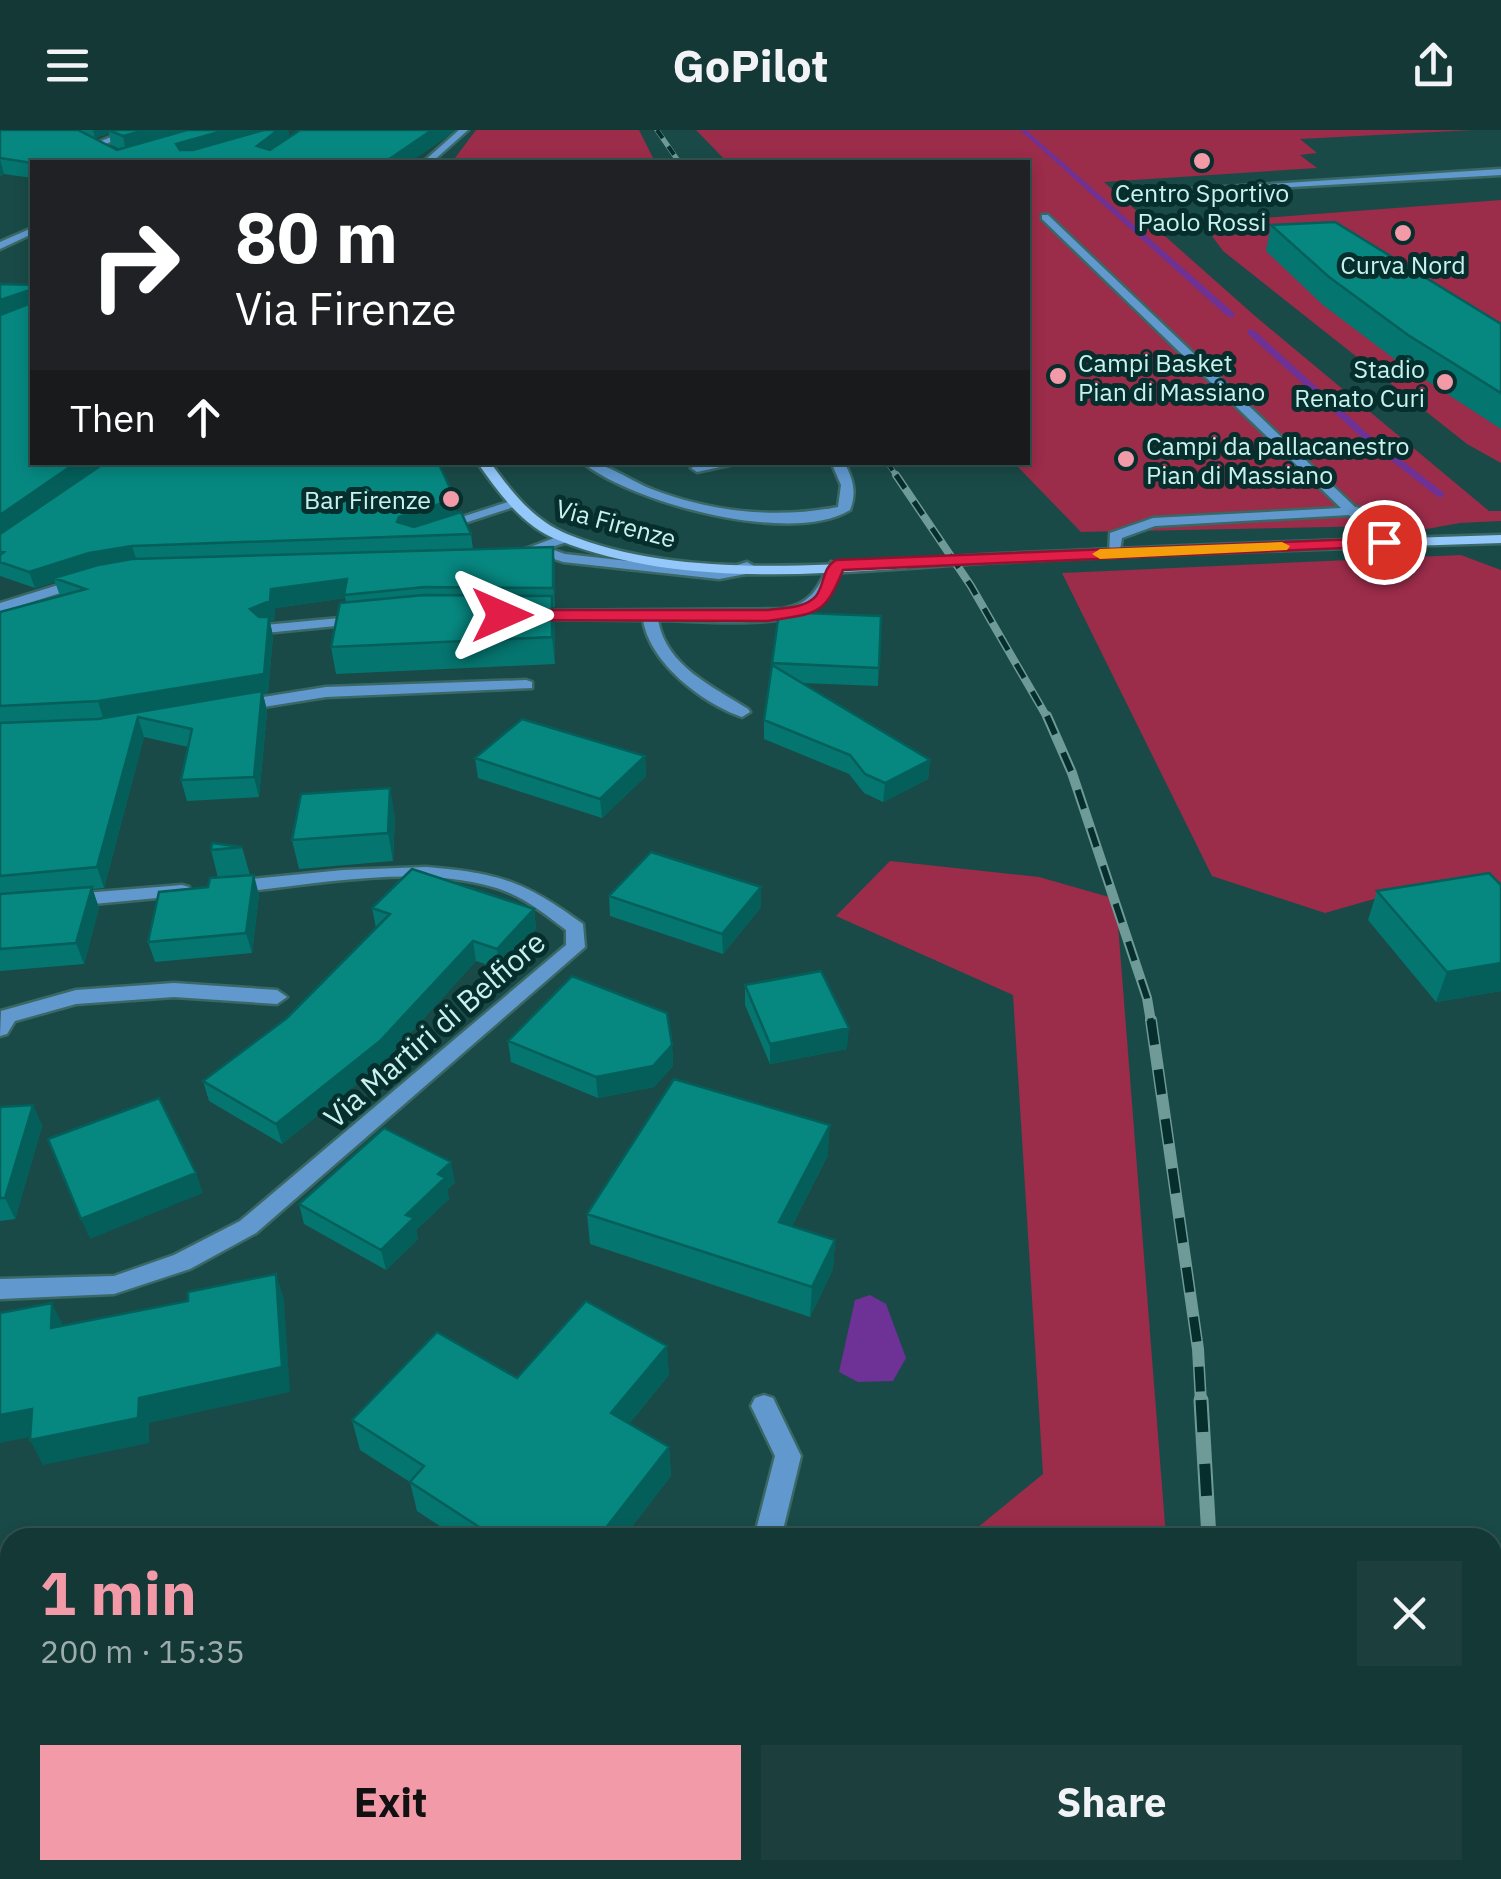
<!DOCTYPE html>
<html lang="en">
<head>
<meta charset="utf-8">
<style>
  body { margin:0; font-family:"IBM Plex Sans",sans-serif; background:#1c3f3d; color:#f1f3f6; height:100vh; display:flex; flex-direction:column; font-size:38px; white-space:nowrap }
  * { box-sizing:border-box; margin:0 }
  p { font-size:32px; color:#9dacad }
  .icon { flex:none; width:55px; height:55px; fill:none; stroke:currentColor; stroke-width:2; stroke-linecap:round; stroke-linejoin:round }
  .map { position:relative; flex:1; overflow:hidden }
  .side { position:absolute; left:0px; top:1398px; width:1502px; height:352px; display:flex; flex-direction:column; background:#133835; border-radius:30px 30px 0 0; box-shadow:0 5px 15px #0003,0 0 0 2px #325250 }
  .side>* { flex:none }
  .banner { position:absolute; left:30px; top:30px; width:1000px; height:305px; border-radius:0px; box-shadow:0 5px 15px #0003,0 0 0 2px #325250; background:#202124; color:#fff; overflow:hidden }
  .pin { position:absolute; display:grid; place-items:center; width:85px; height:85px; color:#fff; margin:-42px; border:5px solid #fff; border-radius:50%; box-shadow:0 2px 10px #0007 }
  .me { position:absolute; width:110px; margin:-55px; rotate:90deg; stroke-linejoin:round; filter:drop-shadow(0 0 8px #0008) }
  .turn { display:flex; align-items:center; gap:35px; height:210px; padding:0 40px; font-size:45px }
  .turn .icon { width:130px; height:130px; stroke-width:2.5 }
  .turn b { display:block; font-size:70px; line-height:85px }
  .then { display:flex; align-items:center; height:95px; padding:0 40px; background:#0003; gap:20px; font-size:38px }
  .round { display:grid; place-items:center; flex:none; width:105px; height:105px; border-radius:0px; background:#1c3f3d }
  .summary { display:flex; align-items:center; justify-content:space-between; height:170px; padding:0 40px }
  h1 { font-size:60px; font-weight:700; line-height:75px; color:#f39aa9 }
  .cta { display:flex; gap:20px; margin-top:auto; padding:20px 40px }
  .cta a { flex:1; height:115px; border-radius:0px; background:#f39aa9; color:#111; font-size:40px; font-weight:700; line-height:115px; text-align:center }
  .cta a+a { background:#1c3f3d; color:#f1f3f6 }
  header { display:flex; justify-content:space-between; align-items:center; height:130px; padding:0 40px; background:#133835; font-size:45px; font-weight:700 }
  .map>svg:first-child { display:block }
  .green { fill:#9b2c4a }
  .water { fill:#6e3297 }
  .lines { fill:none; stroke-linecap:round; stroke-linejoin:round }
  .stream { fill:#6e3297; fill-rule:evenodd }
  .lane-casing { stroke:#396865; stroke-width:5 }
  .street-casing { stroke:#396865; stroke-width:5 }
  .secondary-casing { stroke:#396865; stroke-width:5 }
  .lane { fill:#6199cf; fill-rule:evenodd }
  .street { fill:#6199cf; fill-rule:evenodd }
  .secondary { fill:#94c8fb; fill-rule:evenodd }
  .rail-far4-casing { stroke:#6e9b98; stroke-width:5 }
  .rail-far3-casing { stroke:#6e9b98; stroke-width:8 }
  .rail-far2-casing { stroke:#6e9b98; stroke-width:10 }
  .rail-far1-casing { stroke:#6e9b98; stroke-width:12 }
  .rail-casing { stroke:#6e9b98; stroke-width:15 }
  .rail-far4 { stroke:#062e2c; stroke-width:4; stroke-dasharray:10; stroke-linecap:butt }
  .rail-far3 { stroke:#062e2c; stroke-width:5; stroke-dasharray:16; stroke-linecap:butt }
  .rail-far2 { stroke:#062e2c; stroke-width:6; stroke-dasharray:20; stroke-linecap:butt }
  .rail-far1 { stroke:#062e2c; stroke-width:9; stroke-dasharray:25; stroke-linecap:butt }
  .rail { stroke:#062e2c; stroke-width:11; stroke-dasharray:32; stroke-linecap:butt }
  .wall { fill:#05756f; fill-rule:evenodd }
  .shaded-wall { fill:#045f5a }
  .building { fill:#068881; stroke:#045f5a; stroke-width:2.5 }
  .route { fill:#e11d48; stroke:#92132f; stroke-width:2.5 }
  .slow { fill:#f59e0b }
  .poi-dot { fill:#f39aa9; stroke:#062e2c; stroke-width:4 }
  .labels { text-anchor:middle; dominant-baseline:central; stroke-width:10; stroke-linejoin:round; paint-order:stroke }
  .far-poi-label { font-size:25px; fill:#c9f2ee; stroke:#062e2c }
  .far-street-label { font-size:25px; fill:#c9f2ee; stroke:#062e2c }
  .street-label { font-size:30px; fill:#c9f2ee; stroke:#062e2c }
</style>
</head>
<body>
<header><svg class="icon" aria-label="menu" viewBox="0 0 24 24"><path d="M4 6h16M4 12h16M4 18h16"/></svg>GoPilot<svg class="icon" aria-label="share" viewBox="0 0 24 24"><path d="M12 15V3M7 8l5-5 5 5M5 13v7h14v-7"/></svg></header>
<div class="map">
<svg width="1501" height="1749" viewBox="0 0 1501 1749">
  <rect width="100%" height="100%" fill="#194a47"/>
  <path class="green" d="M 476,0 L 639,0 L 655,32 L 452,32 Z
    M 696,0 L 1473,0 L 1300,9 L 1317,23 L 1300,25 L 1317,38 L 1104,52 L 1255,186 L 1489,381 L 1501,381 L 1501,391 L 1460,393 L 1388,406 L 1379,396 L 1081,402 L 1014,333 L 1028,332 L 1028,32 L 727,32 Z
    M 1501,70 L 1501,333 L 1467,314 L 1223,121 L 1212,106 L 1238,90 Z
    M 1461,425 L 1501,440 L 1501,778 L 1444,749 L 1325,783 L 1212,746 L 1062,443 Z
    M 890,731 L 1039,747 L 1116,769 L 1166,1407 L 966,1407 L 1043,1344 L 1013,865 L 836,786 Z
    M 0,1619 L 10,1619 L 10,1740 L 1135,1740 L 1134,1749 L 0,1749 Z"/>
  <path class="water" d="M 870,1165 L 886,1174 L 906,1228 L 893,1251 L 858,1252 L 839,1242 L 855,1170 Z"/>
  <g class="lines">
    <path class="stream" d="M 1020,0 L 1026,0 L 1234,183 L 1234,187 L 1228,187 Z
      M 1248,200 L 1254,200 L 1368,304 L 1444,363 L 1444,367 L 1438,367 L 1362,308 L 1248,204 Z"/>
    <defs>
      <path id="lane" d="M 1501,39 L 1501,45 L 1152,65 L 1148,62 Z
        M 1042,85 L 1048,85 L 1355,377 L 1361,378 L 1361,383 L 1389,409 L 1389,415 L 1379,415 L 1349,385 L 1155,396 L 1122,408 L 1119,426 L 1109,426 L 1110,403 L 1153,388 L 1341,378 L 1042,89 Z
        M 582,332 C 608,332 629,351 654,360 C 713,382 775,389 838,377 L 841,355 L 831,332 L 844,332 C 853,349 857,362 850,380 C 792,416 632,373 582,332 Z
        M 708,332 L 743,332 L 697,342 L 691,338 Z
        M 511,371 L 523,374 L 446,399 L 434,396 Z
        M 539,415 L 565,424 L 719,441 L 747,432 L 754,436 L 746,444 L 719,449 L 563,432 L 534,422 L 532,419 Z
        M 831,432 L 843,435 C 837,449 832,465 820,475 C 788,501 698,490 658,490 C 666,536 712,556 748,579 L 750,582 L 742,587 C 702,573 650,533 643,490 L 530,489 L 523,485 L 530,481 L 783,479 C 813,473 818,457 831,432 Z
        M 361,486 L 366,487 L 366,493 L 265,503 L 258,499 L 265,495 Z
        M 1365,1740 L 1397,1740 L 1397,1749 L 1365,1749 Z"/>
      <path id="street" d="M 128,0 L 139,0 L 96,18 L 89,16 Z
        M 459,0 L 468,0 L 432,32 L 423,32 Z
        M 32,98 L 32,104 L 0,119 L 0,112 Z
        M 565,404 L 572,408 L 570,411 L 521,427 L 514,423 Z
        M 84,447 L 89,448 L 89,454 L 0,482 L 0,473 Z
        M 526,550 L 532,552 L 532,558 L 326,567 L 239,581 L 231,576 L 239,571 L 326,557 Z
        M 426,737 C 499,743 524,751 583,794 L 585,817 L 256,1103 L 190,1139 L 114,1164 L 0,1169 L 0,1149 L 114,1146 L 174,1125 L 240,1091 L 566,815 L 566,800 C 543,783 522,765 493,757 C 410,734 315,755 231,763 L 222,757 L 231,751 L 343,740 Z
        M 182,755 L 189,757 L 191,761 L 189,765 L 72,776 L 63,770 L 72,764 Z
        M 174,853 L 277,860 L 287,867 L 277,874 L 174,867 L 76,874 L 15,891 L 7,904 L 0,906 L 1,881 L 76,860 Z
        M 764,1265 L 773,1268 L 801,1326 L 781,1408 L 754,1408 L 775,1326 L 751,1276 L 755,1268 Z
        M 0,1527 L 10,1527 L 10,1555 L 0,1555 Z"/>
      <path id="secondary" d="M 477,332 L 490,332 C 511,361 533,390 567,404 C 693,456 868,430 1002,424 C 1168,416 1335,410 1501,405 L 1501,413 C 1334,418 1168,424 1001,432 C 857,439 696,465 558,410 C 522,396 499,363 477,332 Z"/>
    </defs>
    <use href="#lane" class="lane-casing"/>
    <use href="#street" class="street-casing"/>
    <use href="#secondary" class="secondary-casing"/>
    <use href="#lane" class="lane"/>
    <use href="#street" class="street"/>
    <use href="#secondary" class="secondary"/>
    <defs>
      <path id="rail-far4" d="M 657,0 L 679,32
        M 887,332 L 897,347"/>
      <path id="rail-far3" d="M 896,345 L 971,456 L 1048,589"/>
      <path id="rail-far2" d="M 1047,586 L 1072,643 L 1147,868 L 1151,892"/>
      <path id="rail-far1" d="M 1151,890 L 1198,1219 L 1201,1273"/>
      <path id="rail" d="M 1201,1270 L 1209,1408
        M 1213,1740 L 1213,1749"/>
    </defs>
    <use href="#rail-far4" class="rail-far4-casing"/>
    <use href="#rail-far3" class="rail-far3-casing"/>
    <use href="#rail-far2" class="rail-far2-casing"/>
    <use href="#rail-far1" class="rail-far1-casing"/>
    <use href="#rail" class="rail-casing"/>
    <use href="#rail-far4" class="rail-far4"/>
    <use href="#rail-far3" class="rail-far3"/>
    <use href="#rail-far2" class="rail-far2"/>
    <use href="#rail-far1" class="rail-far1"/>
    <use href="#rail" class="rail"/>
  </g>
  <path class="wall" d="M 0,0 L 288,0 L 289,7 L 456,0 L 410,32 L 32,32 L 32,48 L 4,44 L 0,46 ZM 109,3 L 111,15 L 120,19 L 117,20 L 95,8 Z
    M 1271,95 L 1501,194 L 1501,299 L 1401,234 L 1323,175 L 1266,121 Z
    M 0,154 L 32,155 L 32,332 L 104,332 L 27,386 L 457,383 L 471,404 L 473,419 L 555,435 L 555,477 L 553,477 L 555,534 L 336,544 L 331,517 L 346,472 L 345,468 L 275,478 L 274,490 L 270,492 L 273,506 L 268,563 L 263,564 L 267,581 L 259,667 L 187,671 L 181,650 L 188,617 L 144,607 L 104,758 L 92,759 L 99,778 L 84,834 L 0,841 L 0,482 L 60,466 L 55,452 L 35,458 L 0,446 Z
    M 779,482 L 881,486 L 878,556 L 802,553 L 930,630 L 928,649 L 883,672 L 864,663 L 849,644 L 764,609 L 764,590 Z
    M 645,626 L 646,646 L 602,688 L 478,648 L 475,628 Z
    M 395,686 L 393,731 L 299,739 L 292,710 Z
    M 242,717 L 250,745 L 259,765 L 252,823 L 155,832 L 148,812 L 218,748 L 211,720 Z
    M 1501,755 L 1501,861 L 1436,872 L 1368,790 L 1377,761 Z
    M 761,757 L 761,777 L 723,824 L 610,786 L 609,766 Z
    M 372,778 L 534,779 L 536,799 L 500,839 L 476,831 L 384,932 L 282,1014 L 209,971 L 203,951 L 287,888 L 376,798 Z
    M 745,855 L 847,919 L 770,934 L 745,875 Z
    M 508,911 L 672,915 L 673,936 L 654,957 L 598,968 L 511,932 Z
    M 33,975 L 42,996 L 15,1089 L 0,1091 L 0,977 Z
    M 828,1025 L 792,1096 L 835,1110 L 833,1139 L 810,1187 L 590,1114 L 587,1084 Z
    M 455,1052 L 447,1060 L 449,1069 L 416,1100 L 418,1109 L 386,1140 L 304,1094 L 299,1074 Z
    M 669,1245 L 629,1294 L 669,1317 L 671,1346 L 623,1408 L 458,1408 L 417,1381 L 410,1352 L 360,1320 L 352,1290 L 517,1248 Z"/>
  <path class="shaded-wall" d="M 93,0 L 108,0 L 109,3 L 95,8 Z
    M 146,0 L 203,0 L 126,22 L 123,6 Z
    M 226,0 L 288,0 L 290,9 L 260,32 L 257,16 L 180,30 L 176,14 Z
    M 432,0 L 456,0 L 410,32 L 385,32 Z
    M 0,29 L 4,44 L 0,46 Z
    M 27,161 L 31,174 L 0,185 L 0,170 Z
    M 77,332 L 104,332 L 0,404 L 0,385 Z
    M 455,369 L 457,384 L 402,402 L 400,408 L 397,392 L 399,387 Z
    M 132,416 L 137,432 L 54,448 L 55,452 L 35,458 L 29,442 L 89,423 Z
    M 553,417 L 555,435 L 555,477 L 553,458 Z
    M 347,449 L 345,468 L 275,478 L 274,490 L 270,492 L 273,506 L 268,563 L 263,564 L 267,581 L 259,667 L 254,647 L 262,564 L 104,591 L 98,571 L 254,498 L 250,479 L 271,459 Z
    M 552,466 L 555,493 L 555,534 L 552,507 Z
    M 138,587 L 144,607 L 104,758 L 97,737 Z
    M 645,626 L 646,646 L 602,688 L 600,669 Z
    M 930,630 L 928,649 L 883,672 L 885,653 Z
    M 390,658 L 395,686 L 393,731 L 388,703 Z
    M 254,745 L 259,765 L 252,823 L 246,803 Z
    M 92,757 L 99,778 L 84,834 L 76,813 Z
    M 761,757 L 761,777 L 723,824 L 722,804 Z
    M 534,779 L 536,799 L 500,839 L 497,819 Z
    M 473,811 L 476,831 L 384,932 L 282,1014 L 276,994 Z
    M 1501,833 L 1501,861 L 1436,872 L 1447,842 Z
    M 849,898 L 847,919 L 770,934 L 770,914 Z
    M 672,915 L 673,936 L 654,957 L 598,968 L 596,947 Z
    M 33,975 L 42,996 L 15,1089 L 5,1068 Z
    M 830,995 L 828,1025 L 779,1122 L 779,1092 Z
    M 451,1032 L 455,1052 L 447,1060 L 449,1069 L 416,1100 L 418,1109 L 386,1140 L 381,1120 L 438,1044 Z
    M 196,1043 L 203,1063 L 90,1109 L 81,1089 Z
    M 835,1110 L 833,1139 L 810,1187 L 812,1157 Z
    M 276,1144 L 284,1169 L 290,1262 L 149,1293 L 149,1313 L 43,1335 L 30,1310 L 139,1268 Z
    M 52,1173 L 64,1198 L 51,1198 Z
    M 667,1216 L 669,1245 L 614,1312 L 611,1283 Z
    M 32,1279 L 45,1304 L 0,1313 L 0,1285 Z
    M 669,1317 L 671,1346 L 623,1408 L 598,1408 Z"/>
  <path class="building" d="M 0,0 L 78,0 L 117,20 L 187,0 L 226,0 L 176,14 L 180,20 L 193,20 L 264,0 L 278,0 L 257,16 L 270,20 L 300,0 L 432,0 L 385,32 L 32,33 L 0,28 Z
    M 108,0 L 146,0 L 123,6 Z
    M 1335,92 L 1501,194 L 1501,263 L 1408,205 L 1329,147 L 1271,95 Z
    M 0,154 L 32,155 L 32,332 L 77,332 L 0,385 L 0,185 L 31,173 L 32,165 L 27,161 L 0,170 Z
    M 106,332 L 438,332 L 455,369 L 399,387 L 397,392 L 414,397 L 461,382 L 471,404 L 132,416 L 89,423 L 29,442 L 0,432 L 0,425 L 4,422 L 0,421 L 0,404 Z
    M 553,417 L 553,458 L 425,457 L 344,465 L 347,449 L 271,459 L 270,471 L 250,479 L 259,487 L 269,487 L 264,544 L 98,571 L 0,576 L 0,482 L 86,459 L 54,448 L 98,435 L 132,429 Z
    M 424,465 L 552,466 L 552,507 L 331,517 L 340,473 Z
    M 779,482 L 881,486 L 879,538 L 772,533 Z
    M 772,535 L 930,630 L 885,653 L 865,644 L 850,625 L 764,590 Z
    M 262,561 L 254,647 L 181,650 L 192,599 L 138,587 L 97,737 L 0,746 L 0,593 L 98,589 Z
    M 522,589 L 645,626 L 600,669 L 475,628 Z
    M 390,658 L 388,703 L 292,710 L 301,664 Z
    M 212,713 L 242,717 L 211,720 Z
    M 651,722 L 761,757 L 722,804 L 609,766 Z
    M 412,739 L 534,779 L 497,819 L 473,811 L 380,911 L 276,994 L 203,951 L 287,888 L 390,784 L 372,778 Z
    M 1489,743 L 1501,755 L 1501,833 L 1447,842 L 1377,761 Z
    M 254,745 L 246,803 L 148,812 L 159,762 L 208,757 L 210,748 Z
    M 92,757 L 76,813 L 0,819 L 0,764 Z
    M 821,841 L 849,898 L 770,914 L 745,855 Z
    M 572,846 L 667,883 L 672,915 L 653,936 L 596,947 L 508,911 Z
    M 674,949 L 830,995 L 779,1092 L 835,1110 L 812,1157 L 587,1084 Z
    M 159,968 L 196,1043 L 81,1089 L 48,1009 Z
    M 33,975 L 5,1068 L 0,1068 L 0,977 Z
    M 384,998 L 451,1032 L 438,1044 L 445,1048 L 406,1085 L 414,1088 L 381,1120 L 299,1074 Z
    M 276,1144 L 282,1237 L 139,1268 L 138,1288 L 30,1310 L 32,1279 L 0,1285 L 0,1183 L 52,1173 L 51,1198 L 188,1171 L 188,1162 Z
    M 586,1171 L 667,1216 L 611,1283 L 669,1317 L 598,1408 L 496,1408 L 410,1352 L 424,1336 L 352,1290 L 437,1202 L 517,1248 Z"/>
  <path class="route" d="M 1384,408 L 1390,409 L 1390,416 L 843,440 C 824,487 816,483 768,491 L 502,490 L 493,485 L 502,480 L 768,480 C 783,478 806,478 816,466 C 825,454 822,438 836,430 Z"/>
  <path class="slow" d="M 1282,412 L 1290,416 L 1287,420 L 1100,429 L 1092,424 L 1100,419 Z"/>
  <g class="poi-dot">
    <circle cx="1202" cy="31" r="10"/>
    <circle cx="1403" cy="103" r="10"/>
    <circle cx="1058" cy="246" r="10"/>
    <circle cx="1445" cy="252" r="10"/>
    <circle cx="1126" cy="329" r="10"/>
    <circle cx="451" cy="369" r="10"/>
  </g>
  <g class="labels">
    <g class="far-poi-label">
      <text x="1202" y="62">Centro Sportivo<tspan x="1202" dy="29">Paolo Rossi</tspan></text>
      <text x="1403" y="134">Curva Nord</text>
      <text x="1078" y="232" text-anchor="start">Campi Basket<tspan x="1078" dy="29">Pian di Massiano</tspan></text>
      <text x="1425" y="238" text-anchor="end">Stadio<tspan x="1425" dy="29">Renato Curi</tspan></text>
      <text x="1146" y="315" text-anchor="start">Campi da pallacanestro<tspan x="1146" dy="29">Pian di Massiano</tspan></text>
      <text x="431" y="369" text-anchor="end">Bar Firenze</text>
    </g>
    <g class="far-street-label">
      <text transform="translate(616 393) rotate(15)">Via Firenze</text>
    </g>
    <g class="street-label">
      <text transform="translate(434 899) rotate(-41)">Via Martiri di Belfiore</text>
    </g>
  </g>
</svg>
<div class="pin" style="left:1384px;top:412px;background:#d93025"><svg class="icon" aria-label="arrive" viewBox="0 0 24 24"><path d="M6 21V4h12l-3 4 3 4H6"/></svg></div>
<svg class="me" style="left:502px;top:485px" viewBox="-20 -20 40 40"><path d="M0-17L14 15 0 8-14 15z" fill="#e11d48" stroke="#fff" stroke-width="4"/></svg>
<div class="banner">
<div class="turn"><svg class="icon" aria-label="right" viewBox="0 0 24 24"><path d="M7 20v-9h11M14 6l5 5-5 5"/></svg><div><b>80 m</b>Via Firenze</div></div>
<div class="then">Then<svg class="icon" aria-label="ahead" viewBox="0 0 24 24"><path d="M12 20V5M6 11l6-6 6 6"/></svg></div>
</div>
<section class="side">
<div class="summary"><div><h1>1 min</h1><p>200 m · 15:35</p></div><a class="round"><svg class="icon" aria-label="close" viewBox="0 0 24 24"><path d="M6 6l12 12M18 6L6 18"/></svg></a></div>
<div class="cta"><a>Exit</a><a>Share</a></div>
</section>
</div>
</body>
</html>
